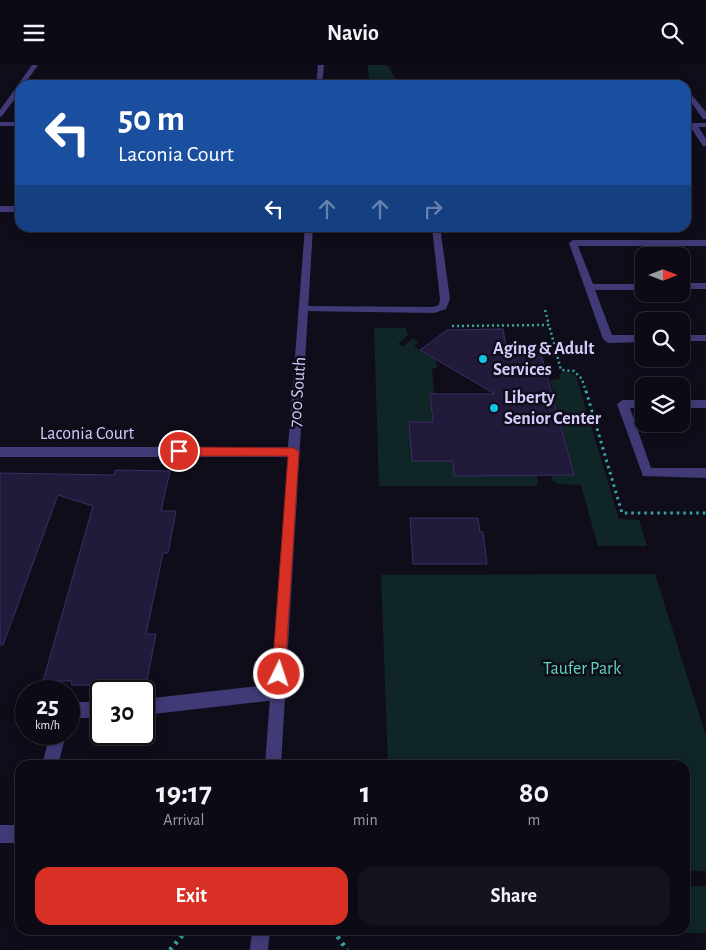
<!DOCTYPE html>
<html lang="en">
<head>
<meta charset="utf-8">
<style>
  body { margin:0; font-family:"Alegreya Sans",sans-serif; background:#15131d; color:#f1f3f6; height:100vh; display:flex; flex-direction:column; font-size:19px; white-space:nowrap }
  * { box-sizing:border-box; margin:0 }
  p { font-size:16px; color:#9a9aa0 }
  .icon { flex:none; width:28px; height:28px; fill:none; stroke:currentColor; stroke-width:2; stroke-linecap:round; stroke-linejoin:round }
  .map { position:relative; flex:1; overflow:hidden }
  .side { position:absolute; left:15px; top:695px; width:675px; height:175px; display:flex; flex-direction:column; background:#0c0a14; border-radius:15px; box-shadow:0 2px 12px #0003,0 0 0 1px #2c2b34 }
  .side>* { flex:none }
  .top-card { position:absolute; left:15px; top:15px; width:676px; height:152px; border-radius:15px; box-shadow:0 2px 12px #0003,0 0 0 1px #2c2b34; background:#1a4fa0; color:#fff; overflow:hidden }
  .needle { width:32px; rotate:90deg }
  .tools { position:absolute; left:635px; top:182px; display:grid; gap:10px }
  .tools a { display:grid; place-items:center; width:55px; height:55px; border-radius:10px; background:#0c0a14; box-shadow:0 2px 12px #0003,0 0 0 1px #2c2b34; font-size:25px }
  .speed { position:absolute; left:15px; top:615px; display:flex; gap:10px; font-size:25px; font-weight:700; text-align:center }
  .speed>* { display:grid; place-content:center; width:65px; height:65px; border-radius:50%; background:#0c0a14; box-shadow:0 2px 12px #0003,0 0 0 1px #2c2b34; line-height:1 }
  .speed small { font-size:12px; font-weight:400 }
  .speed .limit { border:2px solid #111; border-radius:8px; background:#fff; color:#111 }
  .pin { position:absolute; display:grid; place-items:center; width:42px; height:42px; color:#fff; margin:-21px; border:2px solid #fff; border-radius:50%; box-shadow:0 1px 5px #0007 }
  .me { position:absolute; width:55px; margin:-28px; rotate:4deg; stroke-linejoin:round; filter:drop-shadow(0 0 4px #0008) }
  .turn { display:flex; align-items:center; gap:18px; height:105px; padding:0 20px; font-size:22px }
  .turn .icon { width:65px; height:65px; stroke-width:2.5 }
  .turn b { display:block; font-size:35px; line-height:42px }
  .lanes { display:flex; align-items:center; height:48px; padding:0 20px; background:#0003; justify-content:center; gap:25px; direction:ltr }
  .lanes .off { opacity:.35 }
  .eta { display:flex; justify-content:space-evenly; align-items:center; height:85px; text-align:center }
  .eta b { font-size:30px; font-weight:600; line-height:35px }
  .cta { display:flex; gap:10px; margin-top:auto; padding:10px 20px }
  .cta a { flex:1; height:58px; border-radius:15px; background:#d93025; color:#fff; font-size:20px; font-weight:600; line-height:58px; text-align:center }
  .cta a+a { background:#15131d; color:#f1f3f6 }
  header { display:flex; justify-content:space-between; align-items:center; height:65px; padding:0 20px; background:#0c0a14; font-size:22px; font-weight:600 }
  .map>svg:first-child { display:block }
  .green { fill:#102525 }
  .building { fill:#221a3b; stroke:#3b2e65 }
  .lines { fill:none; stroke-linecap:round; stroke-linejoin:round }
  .path-far2 { stroke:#36a4a1; stroke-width:2.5; stroke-dasharray:2 3; stroke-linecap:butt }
  .path-far1 { stroke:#36a4a1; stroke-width:3; stroke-dasharray:2.5 4; stroke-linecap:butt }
  .path { stroke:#36a4a1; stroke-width:4.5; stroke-dasharray:3 5; stroke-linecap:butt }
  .service { fill:#403b77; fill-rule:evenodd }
  .minor { fill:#403b77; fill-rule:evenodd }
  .tertiary { fill:#403b77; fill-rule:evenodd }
  .route { fill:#d93025; stroke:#8d1f18 }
  .poi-dot { fill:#13c3df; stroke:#100d1b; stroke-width:2 }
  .labels { text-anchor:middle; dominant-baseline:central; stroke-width:5; stroke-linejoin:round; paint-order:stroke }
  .poi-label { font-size:18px; font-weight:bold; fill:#d3cbfb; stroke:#100d1b; text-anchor:start }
  .street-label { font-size:18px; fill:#d3cbfb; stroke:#100d1b }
  .park-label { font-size:18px; fill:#5fd3bb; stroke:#100d1b }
</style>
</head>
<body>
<header><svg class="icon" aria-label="menu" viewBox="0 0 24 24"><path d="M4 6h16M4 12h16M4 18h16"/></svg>Navio<svg class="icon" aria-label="search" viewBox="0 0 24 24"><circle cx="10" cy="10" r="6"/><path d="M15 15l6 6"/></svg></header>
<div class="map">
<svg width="706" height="885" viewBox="0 0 706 885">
  <rect width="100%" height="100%" fill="#100d1b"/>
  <path class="green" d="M 368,0 L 387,0 L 400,20 L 369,20 Z
    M 374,263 L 406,263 L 406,267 L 410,268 L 398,279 L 404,281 L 413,273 L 419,277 L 414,281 L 436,295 L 437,303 L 432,304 L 434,329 L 429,329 L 432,357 L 409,357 L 412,396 L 452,396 L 454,411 L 537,411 L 538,419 L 534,421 L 379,421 Z
    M 564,306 L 570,307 L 576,311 L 619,454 L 639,455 L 647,481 L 598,481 L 581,420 L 558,419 L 553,416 L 552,411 L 574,410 L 550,315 L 560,314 L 559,310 Z
    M 655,509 L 706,671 L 706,806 L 685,806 L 685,700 L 388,700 L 381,510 Z
    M 685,821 L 706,821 L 706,868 L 398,868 L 396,865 L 685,865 Z"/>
  <path class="building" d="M 503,264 L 506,281 L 539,281 L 574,410 L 454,411 L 453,396 L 412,396 L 409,357 L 433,357 L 430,329 L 495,329 L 420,285 L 447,265 Z
    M 115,405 L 170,406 L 161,446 L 176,446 L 168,488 L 163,488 L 146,569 L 156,569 L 146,620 L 71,620 L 72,616 L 43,616 L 93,441 L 58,430 L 3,580 L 0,580 L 0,408 L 114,410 Z
    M 410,453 L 478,453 L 480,467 L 483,467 L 487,499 L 413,499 Z"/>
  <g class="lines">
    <path class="path-far2" d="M 545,245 L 549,260
      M 452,261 L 549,260 L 561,305 L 574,306 L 582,314 L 586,327"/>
    <path class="path-far1" d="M 586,326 L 622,448 L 706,448"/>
    <path class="path" d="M 333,865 L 347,885
      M 170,885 L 187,865"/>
    <path class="service" d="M 686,23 L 706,47 L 706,54 L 703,54 L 686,30 Z
      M 0,141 L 20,141 L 20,147 L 0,147 Z
      M 432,162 L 440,162 L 450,234 L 446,244 L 434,248 L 301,246 L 299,244 L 304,241 L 433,242 L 439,240 L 440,234 Z
      M 573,175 L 706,175 L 706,181 L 578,181 L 593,219 L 644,219 L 644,225 L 595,225 L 612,270 L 644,270 L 644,277 L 608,278 L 603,274 L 569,178 Z
      M 681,218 L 706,218 L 706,224 L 681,224 Z
      M 681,270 L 706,270 L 706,276 L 681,276 Z
      M 623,335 L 644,335 L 644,343 L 630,343 L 651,403 L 706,403 L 706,413 L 643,411 L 617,339 Z
      M 681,335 L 706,335 L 706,343 L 681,343 Z
      M 277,619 L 282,622 L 285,627 L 282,632 L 277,635 L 144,650 L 144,634 Z
      M 69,637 L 101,637 L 101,653 L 69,653 Z
      M 50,669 L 66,669 L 58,700 L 42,700 Z
      M 0,760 L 20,760 L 20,778 L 0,778 Z"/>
    <path class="minor" d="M 32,0 L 38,0 L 24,20 L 20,20 L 20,27 L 2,51 L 0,52 L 0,45 Z
      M 690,58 L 696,58 L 706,74 L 706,81 L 703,81 L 689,60 Z
      M 305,162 L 313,162 L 281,700 L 265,700 L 288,392 L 0,392 L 0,382 L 288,382 Z
      M 252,865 L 270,865 L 268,885 L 250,885 Z"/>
    <path class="tertiary" d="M 318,0 L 324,0 L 322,20 L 316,20 Z
      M 0,57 L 20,57 L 20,61 L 0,61 Z
      M 686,58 L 706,58 L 706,62 L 686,62 Z"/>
  </g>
  <path class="route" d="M 179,382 L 294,383 L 299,387 L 285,609 L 283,613 L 279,615 L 274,613 L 272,609 L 288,391 L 179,391 L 173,386 Z"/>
  <g class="poi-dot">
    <circle cx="483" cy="294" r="5"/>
    <circle cx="494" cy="343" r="5"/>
  </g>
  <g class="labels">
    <g class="poi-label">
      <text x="493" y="284">Aging &amp; Adult<tspan x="493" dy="21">Services</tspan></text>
      <text x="504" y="333">Liberty<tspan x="504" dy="21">Senior Center</tspan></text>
    </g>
    <g class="street-label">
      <text transform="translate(298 327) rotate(-86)">700 South</text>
      <text x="87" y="369">Laconia Court</text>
    </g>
    <g class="park-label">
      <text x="582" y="604">Taufer Park</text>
    </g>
  </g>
</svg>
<div class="tools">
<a><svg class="needle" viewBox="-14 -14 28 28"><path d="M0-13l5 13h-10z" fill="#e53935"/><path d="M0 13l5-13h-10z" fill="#9a9aa0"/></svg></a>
<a><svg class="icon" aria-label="search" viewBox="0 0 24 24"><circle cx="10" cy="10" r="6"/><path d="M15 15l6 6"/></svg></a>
<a><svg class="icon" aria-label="layers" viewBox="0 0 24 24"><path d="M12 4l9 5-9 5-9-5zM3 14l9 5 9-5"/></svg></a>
</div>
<div class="speed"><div>25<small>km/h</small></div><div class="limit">30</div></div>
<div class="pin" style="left:179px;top:386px;background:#d93025"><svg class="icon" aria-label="arrive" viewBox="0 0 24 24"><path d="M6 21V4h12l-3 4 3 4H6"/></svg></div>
<svg class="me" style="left:279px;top:609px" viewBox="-20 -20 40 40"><circle r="17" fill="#d93025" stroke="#fff" stroke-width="3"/><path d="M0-11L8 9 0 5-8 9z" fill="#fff"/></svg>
<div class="top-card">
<div class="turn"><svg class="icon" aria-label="left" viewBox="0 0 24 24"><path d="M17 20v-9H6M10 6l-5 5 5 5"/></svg><div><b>50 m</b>Laconia Court</div></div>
<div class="lanes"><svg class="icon" aria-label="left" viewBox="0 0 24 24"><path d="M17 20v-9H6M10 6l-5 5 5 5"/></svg><svg class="icon off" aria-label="ahead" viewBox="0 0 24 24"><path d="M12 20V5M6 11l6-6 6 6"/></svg><svg class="icon off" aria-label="ahead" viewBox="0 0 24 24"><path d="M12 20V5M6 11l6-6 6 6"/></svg><svg class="icon off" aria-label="right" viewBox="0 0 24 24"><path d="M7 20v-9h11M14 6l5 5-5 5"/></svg></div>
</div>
<section class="side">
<div class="eta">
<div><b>19:17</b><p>Arrival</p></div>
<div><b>1</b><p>min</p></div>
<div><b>80</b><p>m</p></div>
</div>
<div class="cta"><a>Exit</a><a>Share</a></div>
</section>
</div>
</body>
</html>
